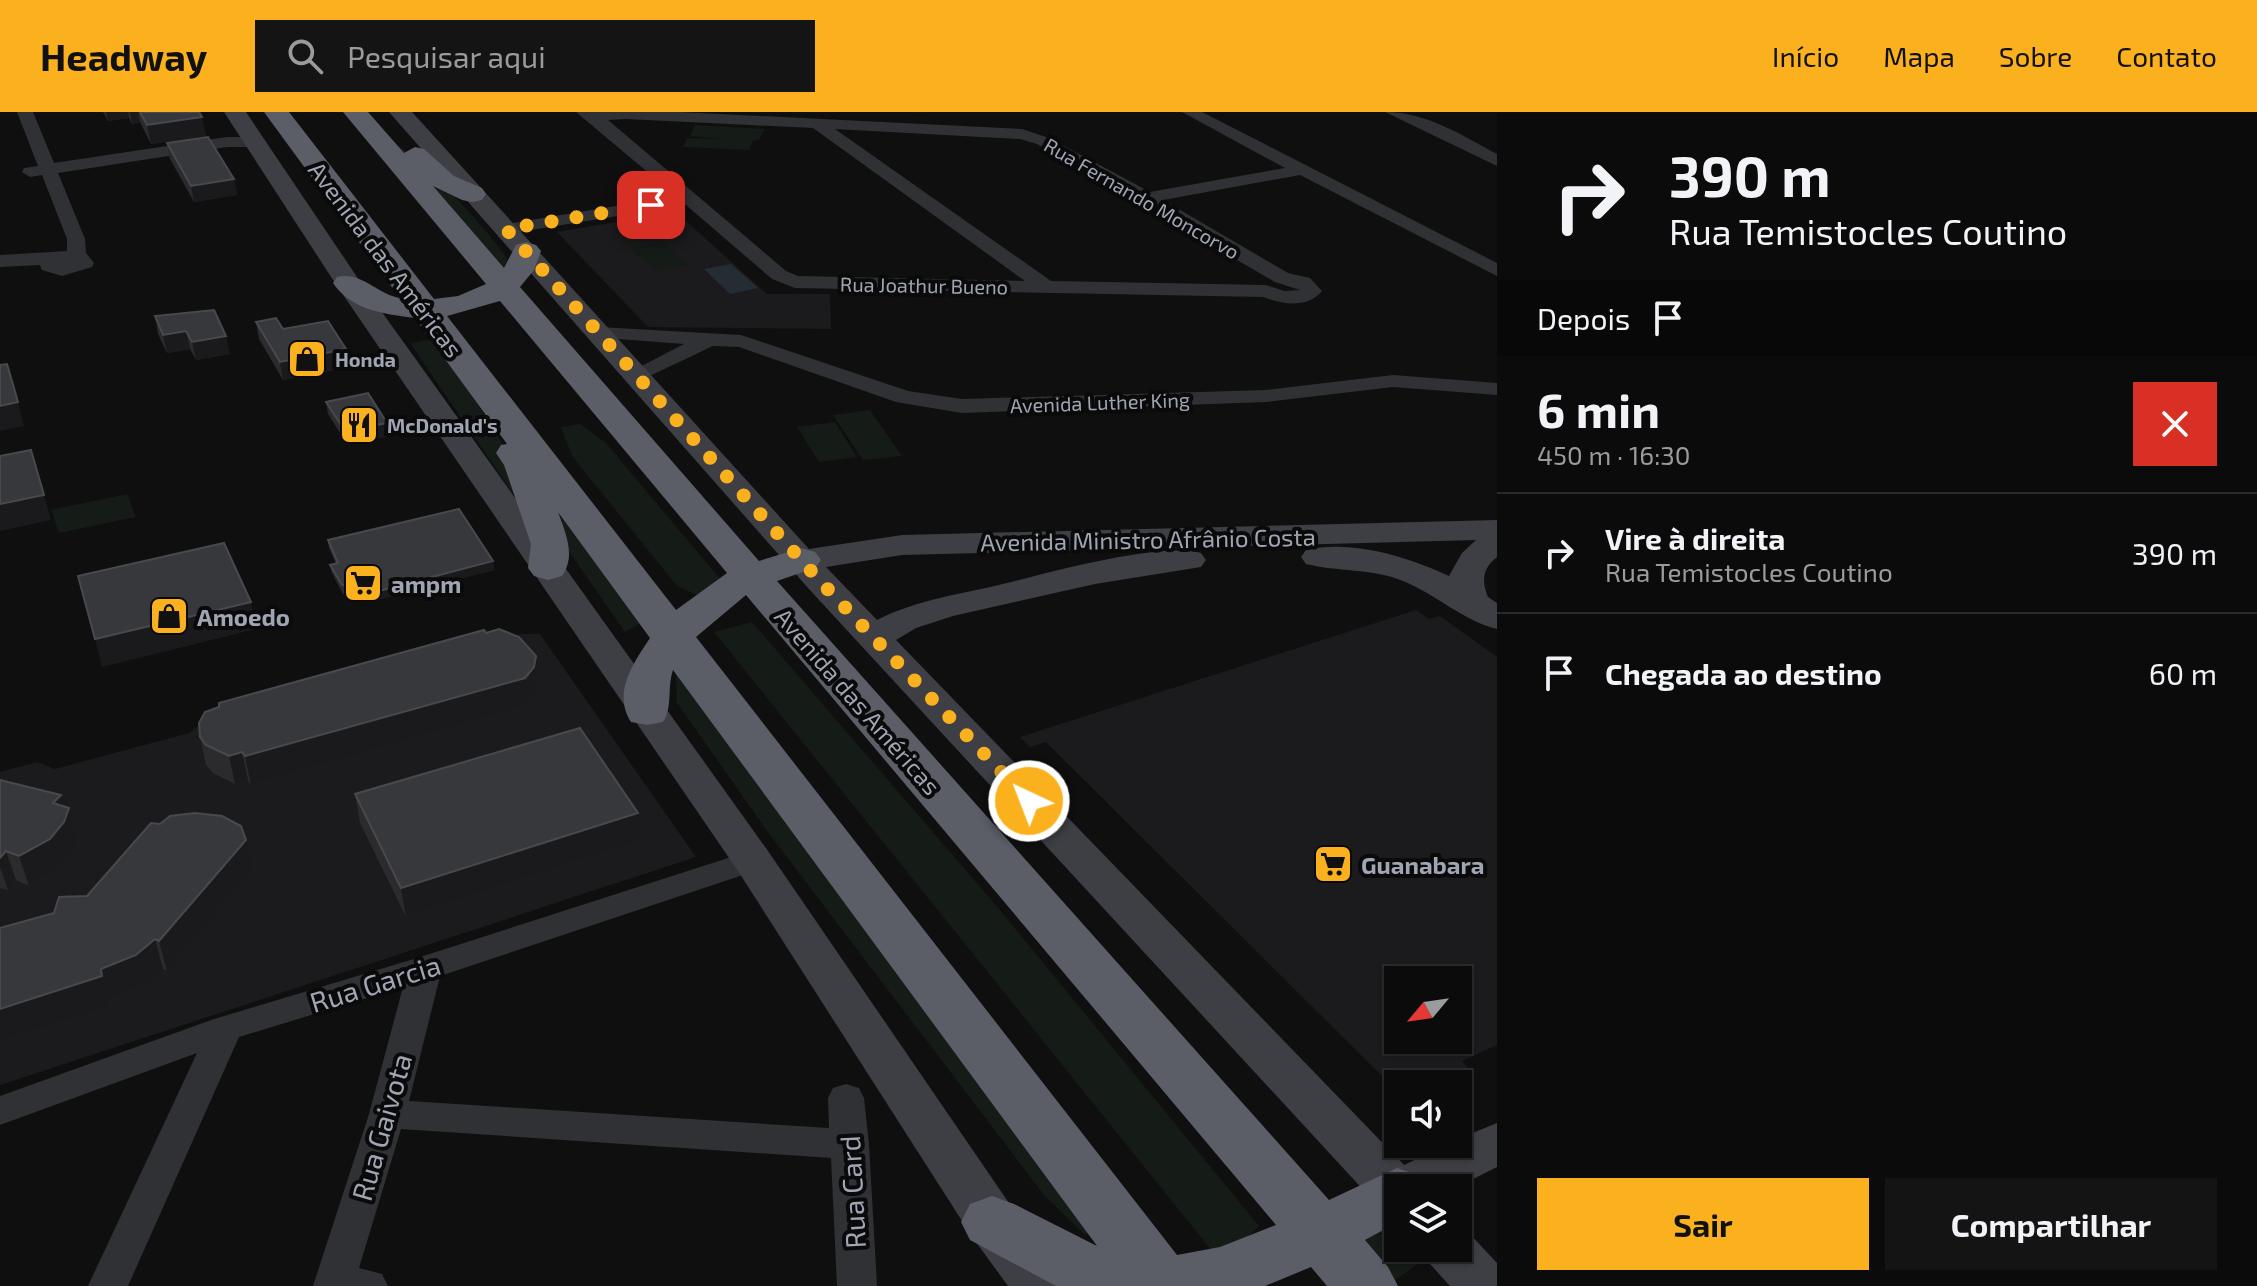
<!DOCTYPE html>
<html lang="pt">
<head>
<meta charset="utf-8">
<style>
  body { margin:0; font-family:"Exo 2",sans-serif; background:#141415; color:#f1f3f6; height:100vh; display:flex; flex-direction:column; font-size:30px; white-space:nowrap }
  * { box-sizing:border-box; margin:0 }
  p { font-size:26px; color:#9a9b9d }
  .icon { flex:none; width:44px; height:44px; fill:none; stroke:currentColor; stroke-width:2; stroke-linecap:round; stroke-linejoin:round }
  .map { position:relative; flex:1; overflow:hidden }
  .panel { display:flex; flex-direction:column; background:#0b0b0c; width:760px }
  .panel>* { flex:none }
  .top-card { background:#0b0b0c; color:#f1f3f6; overflow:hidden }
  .needle { width:52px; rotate:241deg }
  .fabs { position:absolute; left:1384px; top:854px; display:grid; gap:16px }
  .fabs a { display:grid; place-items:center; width:88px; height:88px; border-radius:0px; background:#0b0b0c; box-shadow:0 2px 6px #0004,0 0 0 2px #2b2b2d; font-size:40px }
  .pin { position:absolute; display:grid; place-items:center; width:68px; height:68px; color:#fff; margin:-34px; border-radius:16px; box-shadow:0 4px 12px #0006 }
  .me { position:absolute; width:88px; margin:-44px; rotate:317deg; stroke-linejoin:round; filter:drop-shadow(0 0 6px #0008) }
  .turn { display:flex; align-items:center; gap:28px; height:168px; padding:0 40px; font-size:36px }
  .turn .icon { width:104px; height:104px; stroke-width:2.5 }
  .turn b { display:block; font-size:56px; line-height:68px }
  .then { display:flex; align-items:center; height:76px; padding:0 40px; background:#0003; gap:16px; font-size:30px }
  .round { display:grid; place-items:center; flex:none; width:84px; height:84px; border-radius:0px; background:#141415 }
  .headline { display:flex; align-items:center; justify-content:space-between; height:136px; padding:0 40px }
  h1 { font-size:48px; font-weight:700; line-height:60px }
  .action { display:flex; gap:16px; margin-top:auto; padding:16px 40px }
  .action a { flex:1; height:92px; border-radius:0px; background:#fab11d; color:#111; font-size:32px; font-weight:700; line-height:92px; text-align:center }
  .action a+a { background:#141415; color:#f1f3f6 }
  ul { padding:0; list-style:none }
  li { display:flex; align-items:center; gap:24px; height:120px; padding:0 40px; border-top:2px solid #2b2b2d }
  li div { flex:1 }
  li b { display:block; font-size:30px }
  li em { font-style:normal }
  header { display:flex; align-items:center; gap:48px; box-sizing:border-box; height:112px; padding:0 40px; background:#fab11d; color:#111 }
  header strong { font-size:38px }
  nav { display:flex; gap:44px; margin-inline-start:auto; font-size:28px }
  .search { width:560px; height:72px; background:#141415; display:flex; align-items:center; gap:20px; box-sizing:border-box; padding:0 28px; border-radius:0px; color:#9a9b9d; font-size:30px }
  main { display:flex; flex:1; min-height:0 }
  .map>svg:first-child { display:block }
  .built { fill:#1b1b1d; fill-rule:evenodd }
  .green { fill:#151b16 }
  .water { fill:#252d34 }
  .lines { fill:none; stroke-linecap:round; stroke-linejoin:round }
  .street { fill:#303135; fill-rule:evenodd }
  .secondary { fill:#3e3f45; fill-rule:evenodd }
  .highway { fill:#5b5e67; fill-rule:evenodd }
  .wall { fill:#2b2b2e }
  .shaded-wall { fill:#1a1a1c }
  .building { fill:#37383c; stroke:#48494f; stroke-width:2 }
  .route { stroke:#fab11d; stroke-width:14; stroke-dasharray:0 25.2 }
  .labels { text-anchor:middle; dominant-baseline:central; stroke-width:8; stroke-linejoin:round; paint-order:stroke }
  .far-street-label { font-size:20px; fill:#9fa5b2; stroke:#0a0a0b }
  .far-poi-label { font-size:20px; font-weight:bold; fill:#9fa5b2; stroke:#0a0a0b; text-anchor:start }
  .street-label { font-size:24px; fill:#9fa5b2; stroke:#0a0a0b }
  .poi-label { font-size:24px; font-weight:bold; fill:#9fa5b2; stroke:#0a0a0b; text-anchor:start }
  .near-street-label { font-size:28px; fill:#9fa5b2; stroke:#0a0a0b }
</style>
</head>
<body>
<header>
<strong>Headway</strong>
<div class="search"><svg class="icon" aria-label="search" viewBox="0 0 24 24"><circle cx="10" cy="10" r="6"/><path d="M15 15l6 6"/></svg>Pesquisar aqui</div>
<nav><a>Início</a><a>Mapa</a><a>Sobre</a><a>Contato</a></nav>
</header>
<main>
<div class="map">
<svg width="1497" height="1174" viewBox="0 0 1497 1174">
  <rect width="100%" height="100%" fill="#0f0f10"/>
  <path class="built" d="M 676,100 L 767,182 L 830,182 L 831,217 L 648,215 L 557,120 Z
    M 1416,498 L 1429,507 L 1440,504 L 1497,545 L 1497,933 L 1462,949 L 1469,957 L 1437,972 L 1424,961 L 1393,975 L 1046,630 L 1030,635 L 1020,625 ZM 1458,868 L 1458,928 L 1398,928 L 1398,868 Z
    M 521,522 L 540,522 L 696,745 L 0,973 L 0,660 L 37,650 L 55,657 L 189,621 L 205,609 Z"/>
  <path class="green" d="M 695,13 L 765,17 L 759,28 L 753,28 L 749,38 L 683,35 L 687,26 L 720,27 L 690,24 Z
    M 396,33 C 419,42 501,131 513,156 L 503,156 Z
    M 662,130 L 688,153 L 655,159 L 630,136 Z
    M 436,227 L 519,358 L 525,399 L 410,231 Z
    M 870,298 L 902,344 L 863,348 L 833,303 Z
    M 835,310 L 857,345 L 819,350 L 797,315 Z
    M 580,312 L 606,331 L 721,468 L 701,485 L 677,474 L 572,344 L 561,315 Z
    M 547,374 L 646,508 L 625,520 L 554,418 Z
    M 127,382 L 136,405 L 59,421 L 51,398 Z
    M 752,510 L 1000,798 L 1259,1114 L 1243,1130 L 1212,1139 L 714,520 Z
    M 675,547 L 1102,1113 L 1085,1123 L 1044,1083 L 770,723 L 677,591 Z
    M 1398,1110 L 1398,1136 L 1420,1136 L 1428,1145 L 1395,1168 L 1355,1123 Z"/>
  <path class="water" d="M 731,152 L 758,176 L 730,182 L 704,157 Z"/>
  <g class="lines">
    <path class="street" d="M 17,0 L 33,0 L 54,51 L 227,25 L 255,25 L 263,30 L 255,35 L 227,35 L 58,61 L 85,127 L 86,141 L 94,151 L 92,155 L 62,164 L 42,158 L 40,153 L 0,155 L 0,143 L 67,139 L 67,127 L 42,63 L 30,65 L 22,60 L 24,56 L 38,54 Z
      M 576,0 L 680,0 L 1022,17 L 1049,26 L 1150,80 L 1285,56 L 1182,0 L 1202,0 L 1497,151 L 1497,164 L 1300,63 L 1163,88 L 1288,161 L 1310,166 L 1322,179 C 1307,197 1282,192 1263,185 L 795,176 L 772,167 L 686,93 L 506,122 L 500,121 L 497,117 L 500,113 L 506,112 L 676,84 ZM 626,7 L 813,16 L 1025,169 L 798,164 L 786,159 L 608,8 ZM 835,17 L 1020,27 L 1037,32 L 1275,170 L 1300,178 L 1284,179 L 1266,173 L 1051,169 Z
      M 1385,0 C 1427,0 1461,23 1497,42 L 1497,54 Z
      M 599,215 L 741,223 L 908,279 L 962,287 L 1266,278 L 1393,263 L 1497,271 L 1497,283 L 1393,275 L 1266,290 L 962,301 L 896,290 L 739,235 L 713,234 L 637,270 L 630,268 L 626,264 L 630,260 L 684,232 L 592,225 L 589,221 Z
      M 753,738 L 764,742 L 769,749 L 764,756 L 440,864 L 409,989 L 829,1016 L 828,986 L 833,976 L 846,972 L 859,976 L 864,986 L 869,1032 L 877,1174 L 837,1174 L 831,1046 L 401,1017 L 359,1156 L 382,1162 L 388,1174 L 313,1174 L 369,1002 L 403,875 L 239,925 L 128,1174 L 88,1174 L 197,941 L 0,1013 L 0,984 L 214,907 L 414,847 Z"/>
    <path class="secondary" d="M 224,0 L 246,0 L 359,168 L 768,739 L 1011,1094 L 1058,1157 L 1066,1174 L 1008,1174 L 973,1126 L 738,759 L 335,171 Z
      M 389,0 L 412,0 L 809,437 L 902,423 L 1497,408 L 1497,445 C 1483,456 1481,468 1488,485 L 1497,491 L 1497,517 C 1464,509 1435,482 1403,469 C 1371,456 1338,460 1306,452 L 1301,445 L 1306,438 C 1351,427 1409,445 1449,464 L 1462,441 L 1476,428 L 902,443 L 826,455 L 877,508 C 918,487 963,482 1007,471 C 1053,460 1159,430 1201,441 L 1206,448 L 1201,455 L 1095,472 L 953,504 L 916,516 L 896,528 L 1404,1053 L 1448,1032 L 1458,1032 L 1458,1027 L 1497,1011 L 1497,1055 L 1455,1076 L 1398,1076 L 1398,1102 L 1380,1096 L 808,476 Z
      M 1458,1116 L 1468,1120 L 1497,1151 L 1497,1174 L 1450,1174 L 1430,1152 L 1422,1136 L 1458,1136 Z"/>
    <path class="highway" d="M 264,0 L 289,0 L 434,187 L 458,184 L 486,172 L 343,0 L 368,0 L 404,41 L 415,35 L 424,37 L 454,64 L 482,76 L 486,82 L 482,88 L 472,90 L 462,88 L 433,74 L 504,156 L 516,133 L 526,130 L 536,133 L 541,139 L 534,158 L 520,175 L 759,449 L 801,436 L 815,440 L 821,448 L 815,456 L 777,469 L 1329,1088 L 1397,1056 L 1418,1063 L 1425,1076 L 1398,1076 L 1398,1110 L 1365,1128 L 1388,1155 L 1398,1174 L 1327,1174 L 1311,1155 L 1265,1174 L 1056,1174 L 970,1128 L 961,1110 L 970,1092 L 992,1084 L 1014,1092 L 1097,1134 L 673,558 C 667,575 673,595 663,610 L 647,613 L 631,610 C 612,581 634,550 650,526 L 558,400 C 566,422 576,444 562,464 L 548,468 L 534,464 L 528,456 L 531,432 L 504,353 L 496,341 L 501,333 L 507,332 L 415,206 C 384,202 351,198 333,171 L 337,165 C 362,159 376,182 400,186 ZM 500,189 L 727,461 L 676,498 L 447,204 ZM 746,483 L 1276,1113 L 1220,1135 L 1177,1143 L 696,525 Z"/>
  </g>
  <path class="wall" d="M 103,0 L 199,0 L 206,24 L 151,32 L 140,10 L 132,12 L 129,6 L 108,9 Z
    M 167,31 L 234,67 L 237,83 L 194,90 L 170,47 Z
    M 155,204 L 230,242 L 196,248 L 190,237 L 167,241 L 158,222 Z
    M 256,210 L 283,217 L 349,255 L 283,268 L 259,227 Z
    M 326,290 L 389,324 L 347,332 L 328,302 Z
    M 328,428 L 493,449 L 494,458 L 377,488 L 372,481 L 356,485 L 343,482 L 332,461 L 330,453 L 336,452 L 329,436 Z
    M 538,572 L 536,583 L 528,594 L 251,673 L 248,668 L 235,672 L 213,661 L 206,653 L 200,625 Z
    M 0,668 L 61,683 L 64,694 L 69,696 L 78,725 L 73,739 L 59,756 L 29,774 L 16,768 L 8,778 L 0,776 Z
    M 355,682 L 640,729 L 406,805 L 360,711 Z
    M 252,757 L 167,859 L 163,857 L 144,873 L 110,887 L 111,894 L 0,930 L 0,816 L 54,801 L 87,784 Z"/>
  <path class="shaded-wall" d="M 106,0 L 128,0 L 129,6 L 108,9 Z
    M 130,0 L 138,0 L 140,10 L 132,12 Z
    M 202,5 L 206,24 L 151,32 L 147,13 Z
    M 234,67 L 237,83 L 194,90 L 191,74 Z
    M 186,219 L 190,237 L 167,241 L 163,223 Z
    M 226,224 L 230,242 L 196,248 L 192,230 Z
    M 346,237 L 349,255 L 283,268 L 280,250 Z
    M 18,290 L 24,314 L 0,319 L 0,294 Z
    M 387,311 L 389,324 L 347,332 L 345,319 Z
    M 44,383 L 51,408 L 0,419 L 0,392 Z
    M 493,449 L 494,458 L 377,488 L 375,480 Z
    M 371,472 L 372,481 L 356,485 L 354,476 Z
    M 251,490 L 256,517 L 102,555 L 95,527 Z
    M 536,544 L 538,572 L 536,583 L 528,594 L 251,673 L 245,644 Z
    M 242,640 L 248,668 L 235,672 L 229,644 Z
    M 61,683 L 67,702 L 69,696 L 78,725 L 73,739 L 59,756 L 29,774 L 19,744 L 53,691 Z
    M 638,701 L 640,729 L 406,805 L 401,776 Z
    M 246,728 L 252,757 L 167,859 L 159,829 Z
    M 6,739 L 16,768 L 8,778 L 0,755 L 0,746 Z
    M 155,827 L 163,857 L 144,873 L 110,887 L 111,894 L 0,930 L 0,897 L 101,857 Z"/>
  <path class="building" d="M 140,0 L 199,0 L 202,5 L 147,13 Z
    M 208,25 L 234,67 L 191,74 L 167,31 Z
    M 214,198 L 226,224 L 192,230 L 186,219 L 163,223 L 155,204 Z
    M 276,206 L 283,217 L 328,209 L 346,237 L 280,250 L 256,210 Z
    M 7,252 L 18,290 L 0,294 L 0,253 Z
    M 368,281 L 387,311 L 345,319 L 326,290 Z
    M 31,338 L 44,383 L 0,392 L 0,344 Z
    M 459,397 L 493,449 L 375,480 L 371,472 L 354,476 L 342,473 L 330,453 L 338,451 L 328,428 Z
    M 224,431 L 251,490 L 95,527 L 78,464 Z
    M 499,517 L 519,525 L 536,544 L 534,555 L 525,566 L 245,644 L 242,640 L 229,644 L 206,633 L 200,625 L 199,611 L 205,600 L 219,595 L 219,591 L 484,518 L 486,521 Z
    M 580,616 L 638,701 L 401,776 L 355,682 Z
    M 0,668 L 61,683 L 53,691 L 69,696 L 64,710 L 50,727 L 19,744 L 6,739 L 0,746 Z
    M 195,701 L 222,704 L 241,714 L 246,728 L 159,829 L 155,827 L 136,843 L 101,857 L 102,864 L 0,897 L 0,816 L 54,801 L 59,785 L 87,784 L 151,711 L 160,712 L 170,704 Z"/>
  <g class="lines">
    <path class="route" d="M 651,93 L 506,117 L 820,469 L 1029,689"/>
  </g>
  <defs>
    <symbol id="shop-square" viewBox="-11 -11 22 22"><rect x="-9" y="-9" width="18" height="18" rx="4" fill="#fab11d" stroke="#0a0a0b"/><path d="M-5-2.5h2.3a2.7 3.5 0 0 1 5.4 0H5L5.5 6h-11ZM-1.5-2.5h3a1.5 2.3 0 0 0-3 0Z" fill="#111"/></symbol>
    <symbol id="restaurant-square" viewBox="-11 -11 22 22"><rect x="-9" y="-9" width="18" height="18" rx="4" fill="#fab11d" stroke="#0a0a0b"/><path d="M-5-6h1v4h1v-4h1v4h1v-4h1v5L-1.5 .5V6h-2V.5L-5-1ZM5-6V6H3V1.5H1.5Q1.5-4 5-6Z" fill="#111"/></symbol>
    <symbol id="supermarket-square" viewBox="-11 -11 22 22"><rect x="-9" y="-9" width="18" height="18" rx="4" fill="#fab11d" stroke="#0a0a0b"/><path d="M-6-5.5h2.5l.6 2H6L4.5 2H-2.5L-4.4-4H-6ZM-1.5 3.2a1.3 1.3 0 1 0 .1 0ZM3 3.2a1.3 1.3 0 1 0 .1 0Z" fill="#111"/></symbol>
  </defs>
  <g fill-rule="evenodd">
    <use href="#shop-square" x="285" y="225" width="44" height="44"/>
    <use href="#restaurant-square" x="337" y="291" width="44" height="44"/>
    <use href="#supermarket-square" x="341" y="449" width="44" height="44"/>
    <use href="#shop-square" x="147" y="482" width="44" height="44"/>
    <use href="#supermarket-square" x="1311" y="730" width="44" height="44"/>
  </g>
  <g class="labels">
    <g class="far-street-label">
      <text transform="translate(1142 86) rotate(30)">Rua Fernando Moncorvo</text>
      <text transform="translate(924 173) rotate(1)">Rua Joathur Bueno</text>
      <text transform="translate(1100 290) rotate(-2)">Avenida Luther King</text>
    </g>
    <g class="far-poi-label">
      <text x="335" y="247">Honda</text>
      <text x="387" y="313">McDonald's</text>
    </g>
    <g class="street-label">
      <text transform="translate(386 147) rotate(53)">Avenida das Américas</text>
      <text transform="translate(1148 427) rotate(-1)">Avenida Ministro Afrânio Costa</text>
      <text transform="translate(858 589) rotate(49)">Avenida das Américas</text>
    </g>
    <g class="poi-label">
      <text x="391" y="471">ampm</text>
      <text x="197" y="504">Amoedo</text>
      <text x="1361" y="752">Guanabara</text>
    </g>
    <g class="near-street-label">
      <text transform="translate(375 871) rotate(-17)">Rua Garcia</text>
      <text transform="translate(381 1015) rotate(-74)">Rua Gaivota</text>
      <text transform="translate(852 1080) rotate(-93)">Rua Card</text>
    </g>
  </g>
</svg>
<div class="fabs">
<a><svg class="needle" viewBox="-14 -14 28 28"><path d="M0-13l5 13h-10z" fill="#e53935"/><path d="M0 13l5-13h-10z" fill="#9a9b9d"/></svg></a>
<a><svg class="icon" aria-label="sound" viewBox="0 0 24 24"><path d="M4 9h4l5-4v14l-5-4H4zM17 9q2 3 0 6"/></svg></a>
<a><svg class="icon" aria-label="layers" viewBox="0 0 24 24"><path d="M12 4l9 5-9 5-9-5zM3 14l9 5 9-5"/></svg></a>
</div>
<div class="pin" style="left:651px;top:93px;background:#d93025"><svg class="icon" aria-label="arrive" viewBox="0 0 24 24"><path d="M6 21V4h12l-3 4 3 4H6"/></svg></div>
<svg class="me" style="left:1029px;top:689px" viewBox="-20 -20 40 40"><circle r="17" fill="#fab11d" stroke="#fff" stroke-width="3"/><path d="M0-11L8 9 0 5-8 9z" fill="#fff"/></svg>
</div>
<section class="panel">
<div class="top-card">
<div class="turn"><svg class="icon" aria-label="right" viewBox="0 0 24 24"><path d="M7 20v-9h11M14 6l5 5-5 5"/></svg><div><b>390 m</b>Rua Temistocles Coutino</div></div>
<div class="then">Depois<svg class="icon" aria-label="arrive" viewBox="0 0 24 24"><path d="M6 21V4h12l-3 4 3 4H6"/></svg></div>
</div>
<div class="headline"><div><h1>6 min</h1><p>450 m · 16:30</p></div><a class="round" style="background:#d93025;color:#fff"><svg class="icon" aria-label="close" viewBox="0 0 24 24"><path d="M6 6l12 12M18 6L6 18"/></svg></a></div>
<ul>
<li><svg class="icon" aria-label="right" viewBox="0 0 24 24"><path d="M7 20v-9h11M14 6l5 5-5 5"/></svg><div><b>Vire à direita</b><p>Rua Temistocles Coutino</p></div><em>390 m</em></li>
<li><svg class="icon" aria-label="arrive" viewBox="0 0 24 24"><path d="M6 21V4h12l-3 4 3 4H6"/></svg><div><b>Chegada ao destino</b></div><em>60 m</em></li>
</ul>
<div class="action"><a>Sair</a><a>Compartilhar</a></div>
</section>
</main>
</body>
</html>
